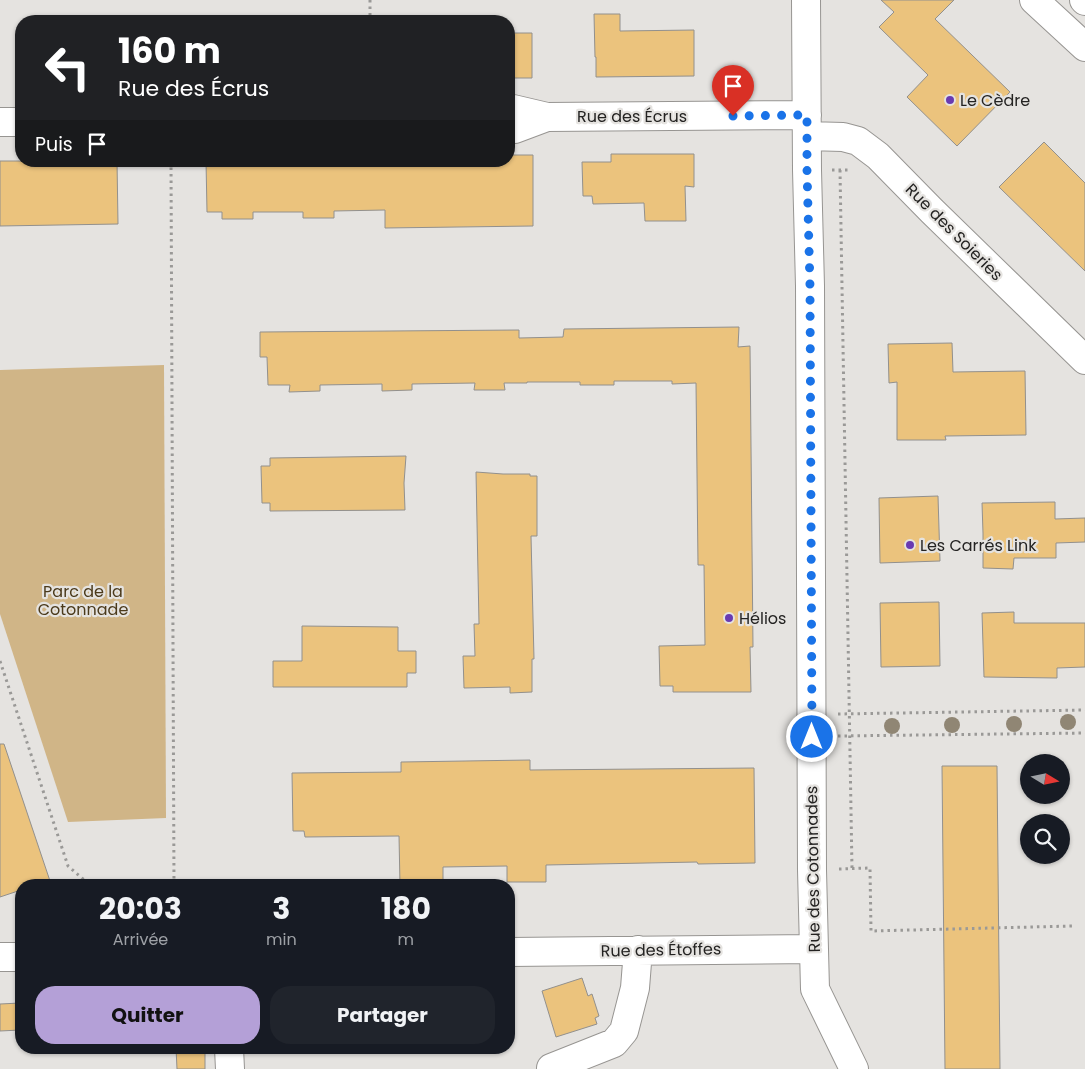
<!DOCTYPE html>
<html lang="fr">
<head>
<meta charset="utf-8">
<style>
  body { margin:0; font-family:Poppins,sans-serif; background:#20242c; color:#f1f3f6; height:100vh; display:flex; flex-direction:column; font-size:19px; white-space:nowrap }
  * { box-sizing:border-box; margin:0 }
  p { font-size:16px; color:#9ea1a6 }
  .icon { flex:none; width:28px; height:28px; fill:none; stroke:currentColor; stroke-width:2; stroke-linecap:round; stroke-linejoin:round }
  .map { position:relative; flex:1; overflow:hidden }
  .sheet { position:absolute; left:15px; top:879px; width:500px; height:175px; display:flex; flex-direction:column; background:#171b24; border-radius:20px; box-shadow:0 1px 4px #0004 }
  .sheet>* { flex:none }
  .top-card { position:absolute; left:15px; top:15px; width:500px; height:152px; border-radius:20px; box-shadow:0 1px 4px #0004; background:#202124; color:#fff; overflow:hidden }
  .needle { width:32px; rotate:100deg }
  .buttons { position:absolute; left:1020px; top:754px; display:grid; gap:10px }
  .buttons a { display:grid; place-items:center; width:50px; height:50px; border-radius:50%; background:#171b24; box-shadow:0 1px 4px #0004; font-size:25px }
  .pin { position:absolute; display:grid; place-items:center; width:42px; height:42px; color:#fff; margin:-51px -21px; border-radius:50% 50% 50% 0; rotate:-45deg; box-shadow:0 0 5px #0007 }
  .pin .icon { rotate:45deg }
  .me { position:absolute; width:55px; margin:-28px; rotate:0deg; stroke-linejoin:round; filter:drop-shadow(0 0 4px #0008) }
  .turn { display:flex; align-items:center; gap:18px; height:105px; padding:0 20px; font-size:22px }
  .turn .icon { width:65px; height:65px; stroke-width:2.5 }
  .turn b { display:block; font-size:35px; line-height:42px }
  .then { display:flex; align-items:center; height:48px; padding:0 20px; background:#0003; gap:10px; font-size:19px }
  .eta { display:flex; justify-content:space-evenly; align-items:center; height:85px; text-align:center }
  .eta b { font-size:30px; font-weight:700; line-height:35px }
  .action { display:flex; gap:10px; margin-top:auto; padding:10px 20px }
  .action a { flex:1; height:58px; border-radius:20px; background:#b4a0d7; color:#111; font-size:20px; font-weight:700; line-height:58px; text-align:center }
  .action a+a { background:#20242c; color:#f1f3f6 }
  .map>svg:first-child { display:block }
  .green { fill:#d0b587 }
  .building { fill:#ebc37d; stroke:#92908d }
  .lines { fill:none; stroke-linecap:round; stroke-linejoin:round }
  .minor-casing { stroke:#979592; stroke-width:30 }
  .major-casing { stroke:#979592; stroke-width:30 }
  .path { stroke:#9a9997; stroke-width:3; stroke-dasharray:2.5 4; stroke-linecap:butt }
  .minor { stroke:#fff; stroke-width:28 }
  .major { stroke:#fff; stroke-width:28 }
  .tree { fill:#908674 }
  .route { stroke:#1a73e8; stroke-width:9; stroke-dasharray:0 16.2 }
  .poi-dot { fill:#693ab1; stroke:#e5e3e0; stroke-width:2 }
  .labels { text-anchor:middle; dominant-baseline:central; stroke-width:4.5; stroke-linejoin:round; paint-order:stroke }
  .poi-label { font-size:16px; fill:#242322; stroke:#e5e3e0; text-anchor:start }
  .street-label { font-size:16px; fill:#242322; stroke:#e5e3e0 }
  .park-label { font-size:16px; fill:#4b3a1b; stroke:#e5e3e0 }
</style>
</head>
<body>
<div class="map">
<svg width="1085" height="1069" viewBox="0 0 1085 1069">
  <rect width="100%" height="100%" fill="#e5e3e0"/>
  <path class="green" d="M 164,365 L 166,818 L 68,822 L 0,614 L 0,370 Z"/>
  <path class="building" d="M 881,0 L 954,0 L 935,19 L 1010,92 L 957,146 L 907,97 L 928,75 L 879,27 L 894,12 Z
    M 594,14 L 620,14 L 620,31 L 694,30 L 694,76 L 596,77 L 596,57 L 595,57 Z
    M 509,33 L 532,33 L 532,78 L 509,78 Z
    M 1044,142 L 1085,183 L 1085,271 L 999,187 Z
    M 611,154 L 694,154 L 694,187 L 685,186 L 686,221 L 645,221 L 644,203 L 593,204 L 592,196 L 583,196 L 582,162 L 611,162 Z
    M 509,155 L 533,155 L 533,226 L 385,228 L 385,210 L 334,211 L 334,218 L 303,218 L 303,212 L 253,212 L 253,219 L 222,219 L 222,212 L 207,212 L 206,161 L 509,161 Z
    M 0,161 L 117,161 L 118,224 L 0,226 Z
    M 739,327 L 738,347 L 750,346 L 753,647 L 750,647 L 751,692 L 673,692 L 673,686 L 660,686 L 659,646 L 705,645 L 704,565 L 698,565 L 696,383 L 672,384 L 672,381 L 614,381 L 614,385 L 580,385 L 580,382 L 527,382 L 527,383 L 504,383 L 505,390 L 474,390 L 475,383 L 412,384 L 412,390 L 382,391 L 382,384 L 320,385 L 320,391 L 289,392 L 290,385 L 268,385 L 267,357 L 260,357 L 260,332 L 519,330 L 519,338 L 563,337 L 564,329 Z
    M 952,343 L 953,372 L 1025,371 L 1026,435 L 945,436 L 946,440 L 897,440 L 897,382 L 889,383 L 888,344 Z
    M 406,456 L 404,483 L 405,510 L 270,511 L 270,503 L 262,503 L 261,466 L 270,466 L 270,458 Z
    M 476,472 L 503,474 L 530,474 L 530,476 L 537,476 L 537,536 L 531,536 L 534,659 L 532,659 L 532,692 L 510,693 L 510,687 L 464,688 L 463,656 L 475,656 L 474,624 L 479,624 Z
    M 938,496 L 940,561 L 880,563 L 879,498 Z
    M 1055,502 L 1055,519 L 1085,518 L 1085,542 L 1056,543 L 1056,558 L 1014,558 L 1013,569 L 983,568 L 983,533 L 982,503 Z
    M 939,602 L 940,666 L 881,667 L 880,603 Z
    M 1014,612 L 1014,623 L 1085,623 L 1085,667 L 1057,668 L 1057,678 L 984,677 L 982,613 Z
    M 302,626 L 398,627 L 398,651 L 416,651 L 416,673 L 407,673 L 407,687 L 273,687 L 273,661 L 302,661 Z
    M 0,744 L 4,744 L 50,881 L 38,885 L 21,885 L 21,890 L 0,897 Z
    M 530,760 L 530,770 L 754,768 L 755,863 L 698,864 L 697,862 L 546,865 L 546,882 L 507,882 L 507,866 L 443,867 L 443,885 L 400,885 L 399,836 L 305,837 L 304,831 L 293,831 L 292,773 L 401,772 L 401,762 Z
    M 942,766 L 997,766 L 1000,1069 L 945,1069 Z
    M 582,978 L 588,996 L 592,994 L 599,1016 L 595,1018 L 597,1024 L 556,1037 L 542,991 Z
    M 20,1003 L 20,1030 L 0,1031 L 0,1004 Z
    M 176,1048 L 205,1048 L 205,1069 L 177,1069 Z"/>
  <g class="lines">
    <defs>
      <path id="minor" d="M 806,0 L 807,170 L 810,286 L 812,870 L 815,989 L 854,1069
        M 509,109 L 513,109 L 547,117 L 807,115
        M 0,122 L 21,122
        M 509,129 L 515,129 L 547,117
        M 807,136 L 843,137 L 858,141 L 878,156 L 932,211 L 1085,360
        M 509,952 L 814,949
        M 0,957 L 21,957
        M 229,1048 L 230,1069
        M 551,1068 L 614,1043 L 624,1031 L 635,988 L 638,950"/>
      <path id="major" d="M 1034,0 L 1085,47
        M 1084,0 L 1085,1"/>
    </defs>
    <use href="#minor" class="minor-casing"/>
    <use href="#major" class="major-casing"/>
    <path class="path" d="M 370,0 L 370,21
      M 171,161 L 174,885
      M 832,170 L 851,170
      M 840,170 L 852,869
      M 0,661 L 68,866 L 90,885
      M 838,714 L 1085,710
      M 838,736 L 1085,733
      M 839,869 L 870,868 L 871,931 L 1072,926"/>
    <use href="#minor" class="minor"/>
    <use href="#major" class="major"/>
  </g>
  <g class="tree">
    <circle cx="1068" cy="722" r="8"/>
    <circle cx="1014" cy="724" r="8"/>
    <circle cx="952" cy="725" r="8"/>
    <circle cx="892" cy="726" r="8"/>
  </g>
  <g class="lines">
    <path class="route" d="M 733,116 L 807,115 L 807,170 L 810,286 L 812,737"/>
  </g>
  <g class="poi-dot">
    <circle cx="950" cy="100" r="5"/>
    <circle cx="910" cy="545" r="5"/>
    <circle cx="729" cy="618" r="5"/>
  </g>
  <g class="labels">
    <g class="poi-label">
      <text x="960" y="100">Le Cèdre</text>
      <text x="920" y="545">Les Carrés Link</text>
      <text x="739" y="618">Hélios</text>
    </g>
    <g class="street-label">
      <text x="632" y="116">Rue des Écrus</text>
      <text transform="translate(954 232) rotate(45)">Rue des Soieries</text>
      <text transform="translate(813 869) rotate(-91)">Rue des Cotonnades</text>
      <text transform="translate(661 950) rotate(-1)">Rue des Étoffes</text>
    </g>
    <g class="park-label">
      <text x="83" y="591">Parc de la<tspan x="83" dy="18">Cotonnade</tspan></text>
    </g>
  </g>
</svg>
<div class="buttons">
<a><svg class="needle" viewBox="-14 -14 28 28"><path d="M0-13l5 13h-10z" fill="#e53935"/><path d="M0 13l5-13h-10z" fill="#9ea1a6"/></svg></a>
<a><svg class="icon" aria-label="search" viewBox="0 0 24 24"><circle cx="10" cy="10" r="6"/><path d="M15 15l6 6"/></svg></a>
</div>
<div class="pin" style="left:733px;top:116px;background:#d93025"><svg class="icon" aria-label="arrive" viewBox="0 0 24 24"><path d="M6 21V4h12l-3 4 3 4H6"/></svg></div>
<svg class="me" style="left:812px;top:737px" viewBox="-20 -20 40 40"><circle r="17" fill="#1a73e8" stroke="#fff" stroke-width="3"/><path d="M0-11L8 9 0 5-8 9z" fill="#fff"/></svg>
<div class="top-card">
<div class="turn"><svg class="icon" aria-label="left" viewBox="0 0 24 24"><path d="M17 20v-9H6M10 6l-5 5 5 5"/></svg><div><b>160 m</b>Rue des Écrus</div></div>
<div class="then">Puis<svg class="icon" aria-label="arrive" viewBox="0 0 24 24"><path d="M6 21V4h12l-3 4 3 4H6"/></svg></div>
</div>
<section class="sheet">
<div class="eta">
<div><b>20:03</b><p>Arrivée</p></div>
<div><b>3</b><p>min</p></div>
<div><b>180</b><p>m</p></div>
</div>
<div class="action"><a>Quitter</a><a>Partager</a></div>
</section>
</div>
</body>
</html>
